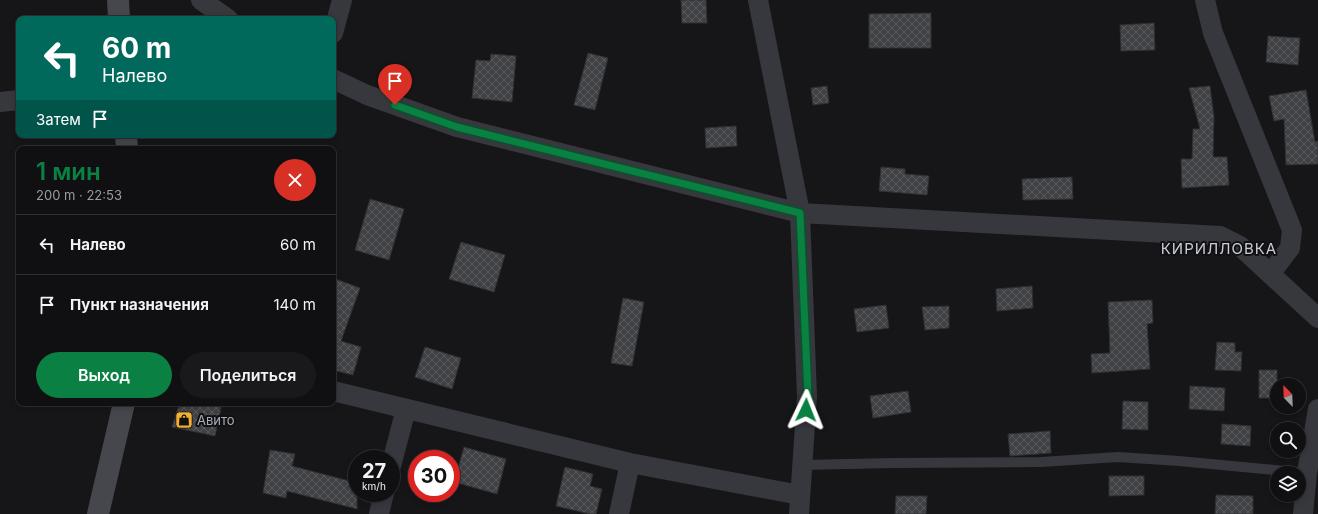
<!DOCTYPE html>
<html lang="ru">
<head>
<meta charset="utf-8">
<style>
  body { margin:0; font-family:Inter,sans-serif; background:#19191b; color:#f1f3f6; height:100vh; display:flex; flex-direction:column; font-size:15px; white-space:nowrap }
  * { box-sizing:border-box; margin:0 }
  p { font-size:13px; color:#9c9d9f }
  .icon { flex:none; width:22px; height:22px; fill:none; stroke:currentColor; stroke-width:2; stroke-linecap:round; stroke-linejoin:round }
  .map { position:relative; flex:1; overflow:hidden }
  .panel { position:absolute; left:16px; top:146px; width:320px; height:260px; display:flex; flex-direction:column; background:#101012; border-radius:8px; box-shadow:0 2px 6px #0003,0 0 0 1px #303032 }
  .panel>* { flex:none }
  .hud { position:absolute; left:16px; top:16px; width:320px; height:122px; border-radius:8px; box-shadow:0 2px 6px #0003,0 0 0 1px #303032; background:#00695c; color:#fff; overflow:hidden }
  .needle { width:26px; rotate:337deg }
  .buttons { position:absolute; left:1270px; top:378px; display:grid; gap:8px }
  .buttons a { display:grid; place-items:center; width:36px; height:36px; border-radius:50%; background:#101012; box-shadow:0 2px 6px #0003,0 0 0 1px #303032; font-size:20px }
  .speed { position:absolute; left:348px; top:450px; display:flex; gap:8px; font-size:20px; font-weight:700; text-align:center }
  .speed>* { display:grid; place-content:center; width:52px; height:52px; border-radius:50%; background:#101012; box-shadow:0 2px 6px #0003,0 0 0 1px #303032; line-height:1 }
  .speed small { font-size:10px; font-weight:400 }
  .speed .limit { border:6px solid #d22; background:#fff; color:#111 }
  .pin { position:absolute; display:grid; place-items:center; width:34px; height:34px; color:#fff; margin:-41px -17px; border-radius:50% 50% 50% 0; rotate:-45deg; box-shadow:0 0 4px #0007 }
  .pin .icon { rotate:45deg }
  .me { position:absolute; width:44px; margin:-22px; rotate:2deg; stroke-linejoin:round; filter:drop-shadow(0 0 3px #0008) }
  .turn { display:flex; align-items:center; gap:14px; height:84px; padding:0 20px; font-size:18px }
  .turn .icon { width:52px; height:52px; stroke-width:2.5 }
  .turn b { display:block; font-size:28px; line-height:34px }
  .then { display:flex; align-items:center; height:38px; padding:0 20px; background:#0003; gap:8px; font-size:15px }
  .round { display:grid; place-items:center; flex:none; width:42px; height:42px; border-radius:21px; background:#19191b }
  .summary { display:flex; align-items:center; justify-content:space-between; height:68px; padding:0 20px }
  h1 { font-size:24px; font-weight:600; line-height:30px; color:#0b8043 }
  .button { display:flex; gap:8px; margin-top:auto; padding:8px 20px }
  .button a { flex:1; height:46px; border-radius:24px; background:#0b8043; color:#fff; font-size:16px; font-weight:600; line-height:46px; text-align:center }
  .button a+a { background:#19191b; color:#f1f3f6 }
  ul { padding:0; list-style:none }
  li { display:flex; align-items:center; gap:12px; height:60px; padding:0 20px; border-top:1px solid #303032 }
  li div { flex:1 }
  li b { display:block; font-size:15px }
  li em { font-style:normal }
  .map>svg:first-child { display:block }
  .building { fill:url(#building-cross-hatch); stroke:#303034 }
  .lines { fill:none; stroke-linecap:round; stroke-linejoin:round }
  .service { stroke:#37383d; stroke-width:10 }
  .minor { stroke:#37383d; stroke-width:20 }
  .secondary { stroke:#45474d; stroke-width:22 }
  .route-casing { stroke:#07532c; stroke-width:10 }
  .route { stroke:#0b8043; stroke-width:7 }
  .labels { text-anchor:middle; dominant-baseline:central; stroke-width:4; stroke-linejoin:round; paint-order:stroke }
  .poi-label { font-size:13px; fill:#a8adb8; stroke:#111113; text-anchor:start }
  .quarter-label { font-size:15px; letter-spacing:1px; fill:#c9ccd4; stroke:#111113 }
</style>
</head>
<body>
<div class="map">
<svg width="1318" height="514" viewBox="0 0 1318 514">
  <defs>
    <pattern id="building-cross-hatch" width="8" height="8" patternUnits="userSpaceOnUse"><rect width="8" height="8" fill="#404145"/><path d="M0 0l8 8M0 8l8-8" fill="none" stroke="#595a5e"/></pattern>
  </defs>
  <rect width="100%" height="100%" fill="#161618"/>
  <path class="building" d="M 681,0 L 706,0 L 707,23 L 682,23 Z
    M 931,13 L 931,48 L 869,48 L 869,14 Z
    M 1154,23 L 1155,50 L 1121,51 L 1120,25 Z
    M 1268,36 L 1300,38 L 1298,65 L 1266,62 Z
    M 588,53 L 608,58 L 595,110 L 574,105 Z
    M 491,54 L 516,56 L 512,102 L 472,98 L 476,60 L 490,61 Z
    M 827,86 L 829,103 L 813,105 L 811,88 Z
    M 1210,86 L 1214,117 L 1213,157 L 1227,157 L 1229,185 L 1182,188 L 1181,159 L 1192,159 L 1193,129 L 1200,129 L 1189,88 Z
    M 1306,90 L 1315,142 L 1318,141 L 1318,164 L 1286,165 L 1284,119 L 1274,121 L 1269,96 Z
    M 736,126 L 737,146 L 706,148 L 705,128 Z
    M 881,167 L 905,169 L 905,174 L 929,176 L 927,195 L 879,191 Z
    M 1072,177 L 1073,199 L 1023,200 L 1022,179 Z
    M 370,199 L 404,209 L 389,260 L 355,250 Z
    M 461,242 L 505,255 L 494,292 L 449,279 Z
    M 333,278 L 360,288 L 341,341 L 361,347 L 353,375 L 333,370 Z
    M 1032,286 L 1033,308 L 997,311 L 996,289 Z
    M 623,298 L 644,302 L 632,366 L 611,363 Z
    M 1152,300 L 1153,323 L 1147,324 L 1150,369 L 1092,373 L 1091,354 L 1110,353 L 1108,302 Z
    M 886,305 L 889,328 L 857,332 L 854,309 Z
    M 949,306 L 949,328 L 925,330 L 922,307 Z
    M 1217,342 L 1235,343 L 1235,352 L 1242,352 L 1241,371 L 1215,370 Z
    M 425,347 L 461,358 L 452,389 L 415,377 Z
    M 1259,370 L 1277,370 L 1277,398 L 1259,398 Z
    M 1190,386 L 1225,388 L 1224,411 L 1189,409 Z
    M 908,391 L 911,412 L 873,418 L 870,396 Z
    M 1123,401 L 1148,402 L 1148,430 L 1122,429 Z
    M 185,403 L 222,403 L 215,436 L 172,427 L 178,408 Z
    M 1222,424 L 1251,426 L 1250,446 L 1221,444 Z
    M 1050,431 L 1051,453 L 1010,456 L 1008,434 Z
    M 464,447 L 506,459 L 497,494 L 454,482 Z
    M 270,450 L 295,454 L 292,466 L 357,483 L 357,509 L 287,491 L 286,498 L 263,493 Z
    M 565,467 L 593,474 L 590,486 L 602,489 L 596,514 L 590,514 L 556,506 Z
    M 1109,476 L 1144,476 L 1144,495 L 1109,496 Z
    M 1216,495 L 1253,496 L 1253,514 L 1215,514 Z
    M 896,496 L 927,496 L 926,514 L 895,514 Z"/>
  <g class="lines">
    <path class="service" d="M 802,465 L 893,463 L 1041,462 L 1118,457 L 1179,461 L 1307,473"/>
    <path class="minor" d="M 201,0 L 228,19
      M 758,0 L 800,213 L 807,396 L 799,514
      M 1205,0 L 1213,33 L 1292,230 L 1290,248 L 1270,274
      M 333,33 L 342,0
      M 333,79 L 367,95 L 457,127 L 800,213 L 1220,236 L 1240,246 L 1318,318
      M 0,102 L 19,100
      M 333,391 L 630,463 L 800,495
      M 391,466 L 406,409
      M 379,514 L 384,493
      M 619,514 L 630,463
      M 1303,514 L 1307,473 L 1318,409"/>
    <path class="secondary" d="M 118,0 L 119,19
      M 126,135 L 127,149
      M 98,514 L 124,403"/>
  </g>
  <g class="lines">
    <defs>
      <path id="route" d="M 395,105 L 457,127 L 800,213 L 808,396 L 806,410"/>
    </defs>
    <use href="#route" class="route-casing"/>
    <use href="#route" class="route"/>
  </g>
  <defs>
    <symbol id="shop-square" viewBox="-11 -11 22 22"><rect x="-9" y="-9" width="18" height="18" rx="4" fill="#f2b134" stroke="#111113"/><path d="M-5-2.5h2.3a2.7 3.5 0 0 1 5.4 0H5L5.5 6h-11ZM-1.5-2.5h3a1.5 2.3 0 0 0-3 0Z" fill="#111"/></symbol>
  </defs>
  <g fill-rule="evenodd">
    <use href="#shop-square" x="174" y="410" width="20" height="20"/>
  </g>
  <g class="labels">
    <g class="poi-label">
      <text x="197" y="420">Авито</text>
    </g>
    <g class="quarter-label">
      <text x="1219" y="248">КИРИЛЛОВКА</text>
    </g>
  </g>
</svg>
<div class="buttons">
<a><svg class="needle" viewBox="-14 -14 28 28"><path d="M0-13l5 13h-10z" fill="#e53935"/><path d="M0 13l5-13h-10z" fill="#9c9d9f"/></svg></a>
<a><svg class="icon" aria-label="search" viewBox="0 0 24 24"><circle cx="10" cy="10" r="6"/><path d="M15 15l6 6"/></svg></a>
<a><svg class="icon" aria-label="layers" viewBox="0 0 24 24"><path d="M12 4l9 5-9 5-9-5zM3 14l9 5 9-5"/></svg></a>
</div>
<div class="speed"><div>27<small>km/h</small></div><div class="limit">30</div></div>
<div class="pin" style="left:395px;top:105px;background:#d93025"><svg class="icon" aria-label="arrive" viewBox="0 0 24 24"><path d="M6 21V4h12l-3 4 3 4H6"/></svg></div>
<svg class="me" style="left:806px;top:410px" viewBox="-20 -20 40 40"><path d="M0-17L14 15 0 8-14 15z" fill="#0b8043" stroke="#fff" stroke-width="4"/></svg>
<div class="hud">
<div class="turn"><svg class="icon" aria-label="left" viewBox="0 0 24 24"><path d="M17 20v-9H6M10 6l-5 5 5 5"/></svg><div><b>60 m</b>Налево</div></div>
<div class="then">Затем<svg class="icon" aria-label="arrive" viewBox="0 0 24 24"><path d="M6 21V4h12l-3 4 3 4H6"/></svg></div>
</div>
<section class="panel">
<div class="summary"><div><h1>1 мин</h1><p>200 m · 22:53</p></div><a class="round" style="background:#d93025;color:#fff"><svg class="icon" aria-label="close" viewBox="0 0 24 24"><path d="M6 6l12 12M18 6L6 18"/></svg></a></div>
<ul>
<li><svg class="icon" aria-label="left" viewBox="0 0 24 24"><path d="M17 20v-9H6M10 6l-5 5 5 5"/></svg><div><b>Налево</b></div><em>60 m</em></li>
<li><svg class="icon" aria-label="arrive" viewBox="0 0 24 24"><path d="M6 21V4h12l-3 4 3 4H6"/></svg><div><b>Пункт назначения</b></div><em>140 m</em></li>
</ul>
<div class="button"><a>Выход</a><a>Поделиться</a></div>
</section>
</div>
</body>
</html>
